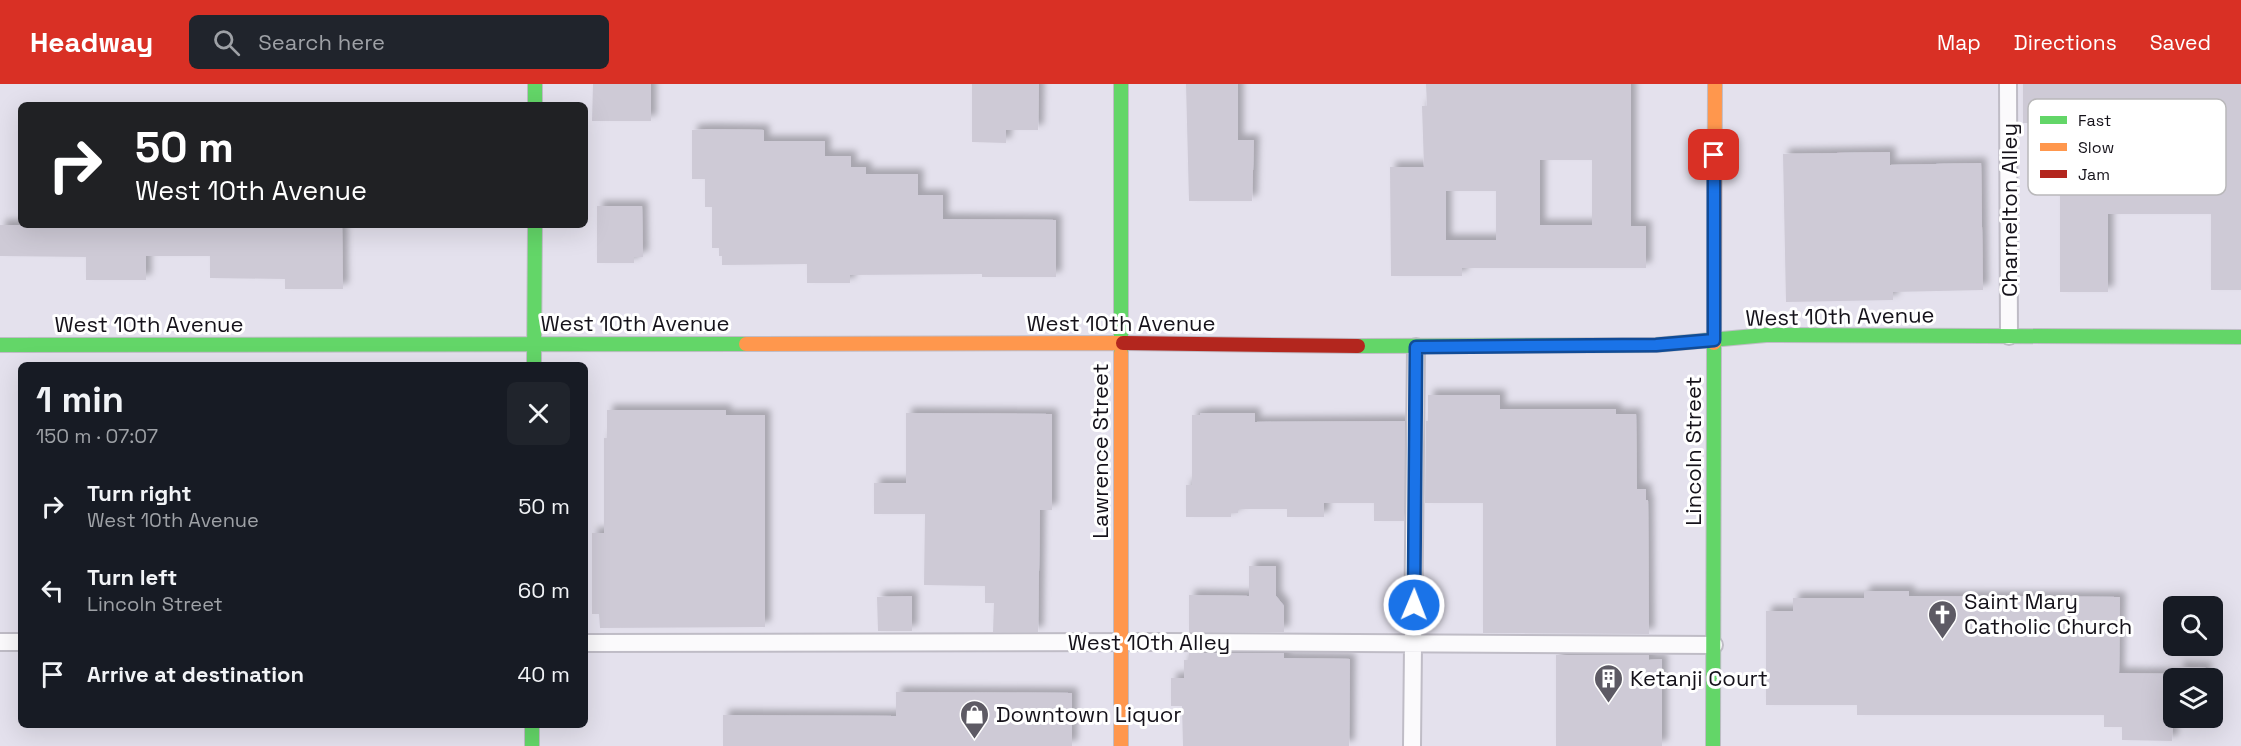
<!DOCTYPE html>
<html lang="en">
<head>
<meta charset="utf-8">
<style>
  body { margin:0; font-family:"Space Grotesk",sans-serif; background:#20242c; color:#f1f3f6; height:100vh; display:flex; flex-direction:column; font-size:22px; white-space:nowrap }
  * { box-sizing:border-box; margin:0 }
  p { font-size:20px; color:#9ea1a6 }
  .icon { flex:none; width:33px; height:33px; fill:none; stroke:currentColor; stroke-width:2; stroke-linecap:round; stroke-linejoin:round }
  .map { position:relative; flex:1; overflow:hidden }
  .panel { position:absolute; left:18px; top:278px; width:570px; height:366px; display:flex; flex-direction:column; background:#171b24; border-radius:9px; box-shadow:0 6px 24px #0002 }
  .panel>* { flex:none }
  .guide { position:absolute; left:18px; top:18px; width:570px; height:126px; border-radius:9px; box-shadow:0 6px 24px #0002; background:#202124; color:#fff; overflow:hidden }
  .controls { position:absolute; left:2163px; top:512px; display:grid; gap:12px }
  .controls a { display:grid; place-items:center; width:60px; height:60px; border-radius:9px; background:#171b24; box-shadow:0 6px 24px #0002; font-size:30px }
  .pin { position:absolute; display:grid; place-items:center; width:51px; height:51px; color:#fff; margin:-26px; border-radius:12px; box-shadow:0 3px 9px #0006 }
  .me { position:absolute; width:66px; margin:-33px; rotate:1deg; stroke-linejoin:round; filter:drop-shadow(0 0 4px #0008) }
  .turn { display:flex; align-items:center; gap:21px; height:126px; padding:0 18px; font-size:27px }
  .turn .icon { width:78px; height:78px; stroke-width:2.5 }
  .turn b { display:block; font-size:42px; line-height:51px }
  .round { display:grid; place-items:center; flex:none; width:63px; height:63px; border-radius:9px; background:#20242c }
  .overview { display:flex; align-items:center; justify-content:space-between; height:102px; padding:0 18px }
  h1 { font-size:36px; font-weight:600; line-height:45px }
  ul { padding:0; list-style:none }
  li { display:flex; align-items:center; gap:18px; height:84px; padding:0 18px }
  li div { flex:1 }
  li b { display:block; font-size:22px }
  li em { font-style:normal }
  header { display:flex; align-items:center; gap:36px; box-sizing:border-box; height:84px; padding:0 30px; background:#d93025; color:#fff }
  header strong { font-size:28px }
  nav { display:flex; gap:33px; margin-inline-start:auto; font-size:21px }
  .search { width:420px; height:54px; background:#20242c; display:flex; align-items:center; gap:15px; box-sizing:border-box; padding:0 21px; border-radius:9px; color:#9ea1a6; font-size:22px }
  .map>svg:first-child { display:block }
  .building { fill:#cecad6; fill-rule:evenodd; filter:url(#shadow) }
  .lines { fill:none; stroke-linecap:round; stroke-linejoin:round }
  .lane-casing { stroke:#bfbcc6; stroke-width:20 }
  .fast-casing { stroke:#bfbcc6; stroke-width:16 }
  .slow-casing { stroke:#bfbcc6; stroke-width:16 }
  .jam-casing { stroke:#bfbcc6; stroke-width:16 }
  .lane { stroke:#fbfafc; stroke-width:16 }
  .fast { stroke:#63d668; stroke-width:14 }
  .slow { stroke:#ff974d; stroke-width:14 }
  .jam { stroke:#b3261e; stroke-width:14 }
  .route-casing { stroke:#114b97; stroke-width:15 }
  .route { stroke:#1a73e8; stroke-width:10 }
  .labels { text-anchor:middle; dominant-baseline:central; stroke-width:6; stroke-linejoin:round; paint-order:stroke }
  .street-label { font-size:22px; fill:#15121a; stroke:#fff }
  .poi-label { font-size:22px; fill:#15121a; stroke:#fff; text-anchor:start }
  .key { fill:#fff; stroke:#b9b8ba; stroke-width:1.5 }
  .key-label { font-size:16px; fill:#15121a }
</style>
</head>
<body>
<header>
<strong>Headway</strong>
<div class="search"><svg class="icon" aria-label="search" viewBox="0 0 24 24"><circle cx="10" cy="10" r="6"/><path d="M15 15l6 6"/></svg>Search here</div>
<nav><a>Map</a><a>Directions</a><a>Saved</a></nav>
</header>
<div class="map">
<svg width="2241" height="662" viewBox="0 0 2241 662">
  <defs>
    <filter id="shadow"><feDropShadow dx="5.5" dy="-5.5" stdDeviation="3" flood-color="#0004"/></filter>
  </defs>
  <rect width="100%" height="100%" fill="#e4e1ed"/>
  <path class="building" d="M 593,0 L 651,0 L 651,37 L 592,37 Z
    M 972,0 L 1039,0 L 1038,46 L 1006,46 L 1006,59 L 972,58 Z
    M 1186,0 L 1238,0 L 1238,56 L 1254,56 L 1252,117 L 1189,117 Z
    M 1426,0 L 1631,0 L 1631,142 L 1646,142 L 1646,184 L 1462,184 L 1462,192 L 1391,192 L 1390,83 L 1424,83 L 1422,22 L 1427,22 ZM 1540,76 L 1592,76 L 1592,141 L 1540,141 ZM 1446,107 L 1496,107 L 1496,156 L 1446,156 Z
    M 2023,0 L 2241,0 L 2241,206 L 2211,206 L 2211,130 L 2108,130 L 2108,208 L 2060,208 L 2060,39 L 2023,39 Z
    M 707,45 L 764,46 L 764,57 L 825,57 L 825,72 L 851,72 L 851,83 L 866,83 L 866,90 L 918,90 L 918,111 L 943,111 L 943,135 L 1056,136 L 1056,193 L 982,193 L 982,190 L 850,191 L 850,199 L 807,199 L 807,180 L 722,181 L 722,172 L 719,172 L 719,164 L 712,164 L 712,123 L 705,123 L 705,95 L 692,95 L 692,46 Z
    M 1890,68 L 1890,81 L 1981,79 L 1983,206 L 1893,208 L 1893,216 L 1786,218 L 1783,70 Z
    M 597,122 L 642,122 L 643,173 L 634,173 L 634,179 L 597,179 Z
    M 0,141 L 342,141 L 343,205 L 285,205 L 285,195 L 210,194 L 210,172 L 146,172 L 146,196 L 86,196 L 86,173 L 0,172 Z
    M 1428,311 L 1500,311 L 1500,325 L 1616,325 L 1616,330 L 1636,330 L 1637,405 L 1646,405 L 1646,416 L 1648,416 L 1649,550 L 1483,549 L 1483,419 L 1425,419 L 1426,337 L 1428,337 Z
    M 607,326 L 726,326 L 726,331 L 765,331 L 765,543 L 600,544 L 599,530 L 592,530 L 592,449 L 604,449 L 604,354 L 607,354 Z
    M 906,329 L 1052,330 L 1052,426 L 1040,426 L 1038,548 L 993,548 L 994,519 L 985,519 L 985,502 L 924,501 L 925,430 L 874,430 L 874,399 L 906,399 Z
    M 1200,329 L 1255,329 L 1255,338 L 1405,337 L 1404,437 L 1374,437 L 1374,419 L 1324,419 L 1324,433 L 1287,433 L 1287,425 L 1238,425 L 1238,429 L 1231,429 L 1231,433 L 1186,433 L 1186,401 L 1192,401 L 1192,331 L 1200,331 Z
    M 1249,482 L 1276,482 L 1276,512 L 1284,522 L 1284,548 L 1189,548 L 1189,511 L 1249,512 Z
    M 1864,507 L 1909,507 L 1909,512 L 2120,513 L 2119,589 L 2178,590 L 2178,583 L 2206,584 L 2206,594 L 2174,594 L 2174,633 L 2205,633 L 2205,641 L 2173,641 L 2172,657 L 2122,656 L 2122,643 L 2104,643 L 2104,631 L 1857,631 L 1857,621 L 1766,621 L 1766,527 L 1793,527 L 1793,514 L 1864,514 Z
    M 912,512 L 912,547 L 878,547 L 877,513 Z
    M 1189,569 L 1284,569 L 1284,574 L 1350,575 L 1349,662 L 1183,662 L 1182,622 L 1171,622 L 1171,594 L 1184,594 L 1184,576 L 1189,576 Z
    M 1556,571 L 1649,571 L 1649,576 L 1662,575 L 1662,662 L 1556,662 Z
    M 896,608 L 1072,609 L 1072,662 L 723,662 L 723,631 L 896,632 Z"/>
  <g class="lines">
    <defs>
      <path id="lane" d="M 2008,0 L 2009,252
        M 0,558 L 21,558
        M 585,559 L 1164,558 L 1714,561
        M 1412,662 L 1416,263"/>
      <path id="fast" d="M 535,0 L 535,21
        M 1121,0 L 1121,269
        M 0,261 L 746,260
        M 1358,262 L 1656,261 L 1766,251 L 2241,253
        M 534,280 L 535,141
        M 532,640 L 532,662
        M 1713,662 L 1714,259"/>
      <path id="slow" d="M 1714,259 L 1715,0
        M 746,260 L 1123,259
        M 1121,269 L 1121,662"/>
      <path id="jam" d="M 1123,259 L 1358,262"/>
    </defs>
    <use href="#lane" class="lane-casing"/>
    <use href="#fast" class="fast-casing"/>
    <use href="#slow" class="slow-casing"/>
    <use href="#jam" class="jam-casing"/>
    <use href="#lane" class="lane"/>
    <use href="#fast" class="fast"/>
    <use href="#slow" class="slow"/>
    <use href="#jam" class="jam"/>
  </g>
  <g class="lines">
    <defs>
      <path id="route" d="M 1414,521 L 1416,263 L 1656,261 L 1714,256 L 1714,71"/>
    </defs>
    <use href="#route" class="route-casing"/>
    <use href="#route" class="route"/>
  </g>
  <defs>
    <symbol id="church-pin" viewBox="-11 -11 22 30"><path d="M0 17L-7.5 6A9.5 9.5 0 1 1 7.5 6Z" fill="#5d5a64" stroke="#fff"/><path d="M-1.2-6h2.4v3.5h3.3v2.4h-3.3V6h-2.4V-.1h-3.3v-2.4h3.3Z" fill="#fff"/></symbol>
    <symbol id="building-pin" viewBox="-11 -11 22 30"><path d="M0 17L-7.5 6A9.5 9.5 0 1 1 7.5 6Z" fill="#5d5a64" stroke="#fff"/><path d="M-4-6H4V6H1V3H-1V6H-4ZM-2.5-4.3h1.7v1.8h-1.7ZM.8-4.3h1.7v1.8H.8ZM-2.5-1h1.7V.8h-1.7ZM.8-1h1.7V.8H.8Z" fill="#fff"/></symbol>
    <symbol id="shop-pin" viewBox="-11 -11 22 30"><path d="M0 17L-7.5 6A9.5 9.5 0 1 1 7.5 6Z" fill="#5d5a64" stroke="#fff"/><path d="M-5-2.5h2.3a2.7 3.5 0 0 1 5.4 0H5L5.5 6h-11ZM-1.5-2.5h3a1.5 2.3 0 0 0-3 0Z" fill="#fff"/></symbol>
  </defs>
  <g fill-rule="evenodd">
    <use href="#church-pin" x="1926" y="514" width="33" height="45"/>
    <use href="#building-pin" x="1592" y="578" width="33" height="45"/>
    <use href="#shop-pin" x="958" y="614" width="33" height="45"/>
  </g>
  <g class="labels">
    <g class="street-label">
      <text transform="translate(2009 126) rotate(-90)">Charnelton Alley</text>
      <text transform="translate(1840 232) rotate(-1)">West 10th Avenue</text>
      <text x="635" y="239">West 10th Avenue</text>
      <text x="1121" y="239">West 10th Avenue</text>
      <text x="149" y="240">West 10th Avenue</text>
      <text transform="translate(1100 367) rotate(-90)">Lawrence Street</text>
      <text transform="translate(1693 367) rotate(-90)">Lincoln Street</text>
      <text x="1149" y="558">West 10th Alley</text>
    </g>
    <g class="poi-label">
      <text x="1964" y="517">Saint Mary<tspan x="1964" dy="25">Catholic Church</tspan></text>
      <text x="1630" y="594">Ketanji Court</text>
      <text x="996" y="630">Downtown Liquor</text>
    </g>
  </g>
  <rect x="2028" y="15" width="198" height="96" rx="9" class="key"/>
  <rect x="2040" y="32" width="27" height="8" fill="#63d668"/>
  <rect x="2040" y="59" width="27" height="8" fill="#ff974d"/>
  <rect x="2040" y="86" width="27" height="8" fill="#b3261e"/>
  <g class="key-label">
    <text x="2078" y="42">Fast</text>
    <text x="2078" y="69">Slow</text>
    <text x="2078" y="96">Jam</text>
  </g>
</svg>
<div class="controls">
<a><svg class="icon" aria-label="search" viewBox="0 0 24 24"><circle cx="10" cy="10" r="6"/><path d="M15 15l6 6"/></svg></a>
<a><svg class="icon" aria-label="layers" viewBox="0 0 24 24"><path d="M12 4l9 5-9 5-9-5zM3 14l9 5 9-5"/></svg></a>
</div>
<div class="pin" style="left:1714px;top:71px;background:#d93025"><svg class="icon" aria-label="arrive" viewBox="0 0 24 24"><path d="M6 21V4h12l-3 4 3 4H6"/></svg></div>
<svg class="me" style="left:1414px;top:521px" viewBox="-20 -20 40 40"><circle r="17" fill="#1a73e8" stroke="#fff" stroke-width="3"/><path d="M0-11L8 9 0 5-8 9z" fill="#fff"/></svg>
<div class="guide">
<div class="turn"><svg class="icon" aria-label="right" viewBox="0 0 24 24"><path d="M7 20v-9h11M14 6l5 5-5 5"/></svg><div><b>50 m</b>West 10th Avenue</div></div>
</div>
<section class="panel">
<div class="overview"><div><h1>1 min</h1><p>150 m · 07:07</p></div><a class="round"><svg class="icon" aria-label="close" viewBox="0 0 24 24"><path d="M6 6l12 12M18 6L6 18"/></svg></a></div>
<ul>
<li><svg class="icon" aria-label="right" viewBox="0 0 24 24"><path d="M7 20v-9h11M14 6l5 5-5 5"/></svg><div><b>Turn right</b><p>West 10th Avenue</p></div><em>50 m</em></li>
<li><svg class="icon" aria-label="left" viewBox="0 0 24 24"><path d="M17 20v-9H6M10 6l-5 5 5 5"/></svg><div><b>Turn left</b><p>Lincoln Street</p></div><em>60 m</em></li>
<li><svg class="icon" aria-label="arrive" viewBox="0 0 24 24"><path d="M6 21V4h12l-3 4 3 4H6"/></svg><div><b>Arrive at destination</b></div><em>40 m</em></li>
</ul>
</section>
</div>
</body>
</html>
